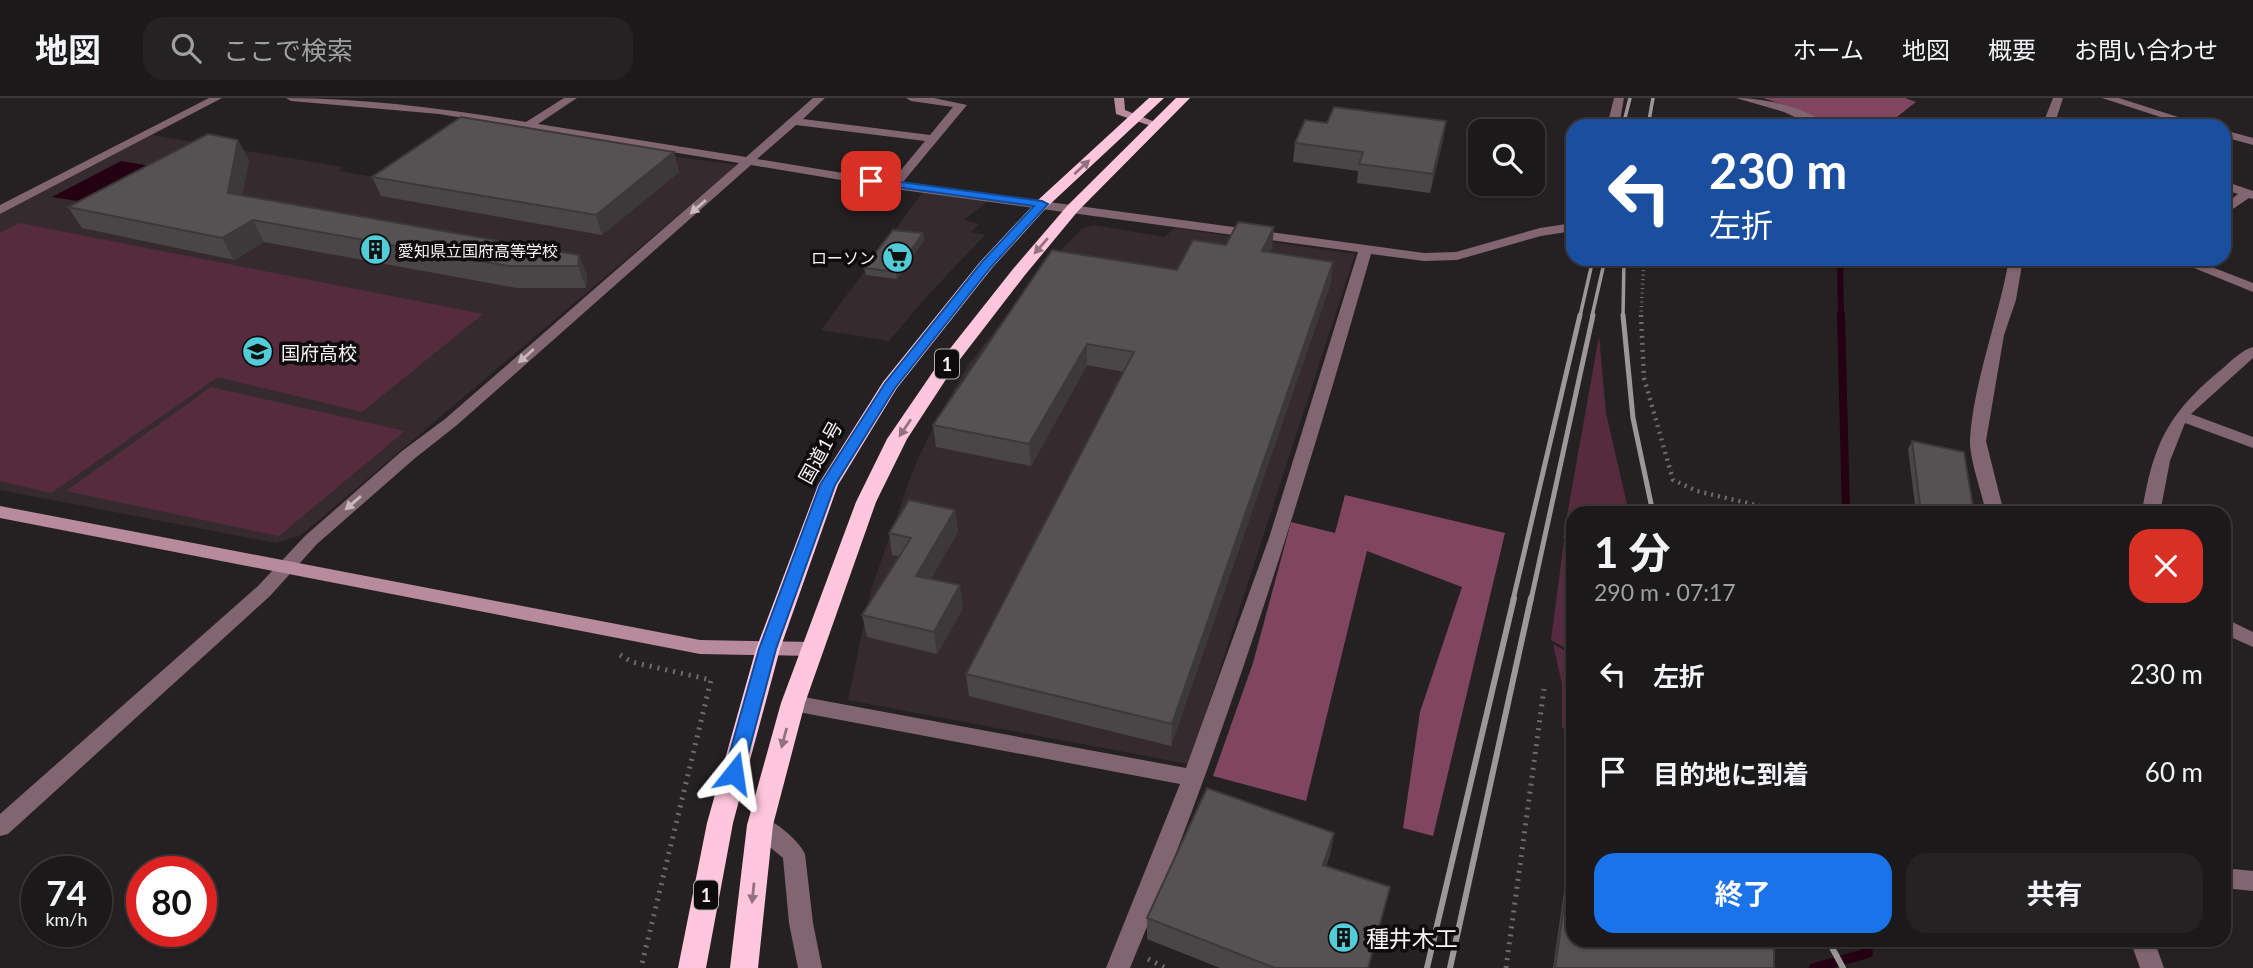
<!DOCTYPE html>
<html lang="ja">
<head>
<meta charset="utf-8">
<style>
  body { margin:0; font-family:Lato,"Noto Sans JP",sans-serif; background:#252223; color:#f1f3f6; height:100vh; display:flex; flex-direction:column; font-size:26px; white-space:nowrap }
  * { box-sizing:border-box; margin:0 }
  p { font-size:23px; color:#a0a0a2 }
  .icon { flex:none; width:38px; height:38px; fill:none; stroke:currentColor; stroke-width:2; stroke-linecap:round; stroke-linejoin:round }
  .map { position:relative; flex:1; overflow:hidden }
  .drawer { position:absolute; left:1566px; top:408px; width:665px; height:441px; display:flex; flex-direction:column; background:#1c191a; border-radius:21px; box-shadow:0 2px 5px #0004,0 0 0 2px #3a3839 }
  .drawer>* { flex:none }
  .top-card { position:absolute; left:1566px; top:21px; width:665px; height:147px; border-radius:21px; box-shadow:0 2px 5px #0004,0 0 0 2px #3a3839; background:#1a4fa0; color:#fff; overflow:hidden }
  .controls { position:absolute; left:1468px; top:21px; display:grid; gap:14px }
  .controls a { display:grid; place-items:center; width:77px; height:77px; border-radius:14px; background:#1c191a; box-shadow:0 2px 5px #0004,0 0 0 2px #3a3839; font-size:35px }
  .speed { position:absolute; left:21px; top:758px; display:flex; gap:14px; font-size:35px; font-weight:700; text-align:center }
  .speed>* { display:grid; place-content:center; width:91px; height:91px; border-radius:50%; background:#1c191a; box-shadow:0 2px 5px #0004,0 0 0 2px #3a3839; line-height:1 }
  .speed small { font-size:18px; font-weight:400 }
  .speed .limit { border:10px solid #d22; background:#fff; color:#111 }
  .pin { position:absolute; display:grid; place-items:center; width:60px; height:60px; color:#fff; margin:-30px; border-radius:14px; box-shadow:0 4px 10px #0006 }
  .me { position:absolute; width:77px; margin:-38px; rotate:15deg; stroke-linejoin:round; filter:drop-shadow(0 0 5px #0008) }
  .turn { display:flex; align-items:center; gap:24px; height:147px; padding:0 28px; font-size:32px }
  .turn .icon { width:91px; height:91px; stroke-width:2.5 }
  .turn b { display:block; font-size:49px; line-height:60px }
  .round { display:grid; place-items:center; flex:none; width:74px; height:74px; border-radius:21px; background:#252223 }
  .summary { display:flex; align-items:center; justify-content:space-between; height:119px; padding:0 28px }
  h1 { font-size:42px; font-weight:700; line-height:52px }
  .cta { display:flex; gap:14px; margin-top:auto; padding:14px 28px }
  .cta a { flex:1; height:80px; border-radius:21px; background:#1a73e8; color:#fff; font-size:28px; font-weight:700; line-height:80px; text-align:center }
  .cta a+a { background:#252223; color:#f1f3f6 }
  ul { padding:0; list-style:none }
  li { display:flex; align-items:center; gap:21px; height:98px; padding:0 28px }
  li div { flex:1 }
  li b { display:block; font-size:26px }
  li em { font-style:normal }
  header { display:flex; align-items:center; gap:42px; box-sizing:border-box; height:98px; padding:0 35px; background:#1c191a; border-bottom:2px solid #3a3839 }
  header strong { font-size:33px }
  nav { display:flex; gap:38px; margin-inline-start:auto; font-size:24px }
  .search { width:490px; height:63px; background:#252223; display:flex; align-items:center; gap:18px; box-sizing:border-box; padding:0 24px; border-radius:21px; color:#a0a0a2; font-size:26px }
  .map>svg:first-child { display:block }
  .built { fill:#352b2f }
  .green { fill:#572b3e }
  .forest { fill:#81465f }
  .water { fill:#240012 }
  .lines { fill:none; stroke-linecap:round; stroke-linejoin:round }
  .stream-far2 { stroke:#240012; stroke-width:6 }
  .stream-far1 { stroke:#240012; stroke-width:8 }
  .stream { stroke:#240012; stroke-width:10 }
  .path-far2 { stroke:#6e6b6c; stroke-width:3.5; stroke-dasharray:1 3.5; stroke-linecap:butt }
  .path-far1 { stroke:#6e6b6c; stroke-width:4.5; stroke-dasharray:2 5; stroke-linecap:butt }
  .path { stroke:#6e6b6c; stroke-width:5; stroke-dasharray:2 6; stroke-linecap:butt }
  .street { fill:#816570; fill-rule:evenodd }
  .secondary { fill:#b78a9c; fill-rule:evenodd }
  .highway { fill:#ffc6dc; fill-rule:evenodd }
  .rail-far2 { stroke:#9c989a; stroke-width:3.5 }
  .rail-far1 { stroke:#9c989a; stroke-width:5 }
  .rail { stroke:#9c989a; stroke-width:6 }
  .wall { fill:#4a4647 }
  .shaded-wall { fill:#3c393a }
  .building { fill:#565153; stroke:#3c393a; stroke-width:2 }
  .oneway { fill:#92727e }
  .oneway2 { fill:#c7babf }
  .route { fill:#1a73e8; stroke:#114b97; stroke-width:2 }
  .labels { text-anchor:middle; dominant-baseline:central; stroke-width:7; stroke-linejoin:round; paint-order:stroke }
  .far-poi-label { font-size:16px; fill:#f6f3f4; stroke:#0d0b0c; text-anchor:start }
  .shield { fill:#0d0b0c; stroke:#b0adae; stroke-width:2 }
  .shield-label { font-size:18px; font-weight:bold; fill:#f6f3f4 }
  .poi-label { font-size:19px; fill:#f6f3f4; stroke:#0d0b0c; text-anchor:start }
  .street-label { font-size:19px; fill:#f6f3f4; stroke:#0d0b0c }
  .near-poi-label { font-size:23px; fill:#f6f3f4; stroke:#0d0b0c; text-anchor:start }
</style>
</head>
<body>
<header>
<strong>地図</strong>
<div class="search"><svg class="icon" aria-label="search" viewBox="0 0 24 24"><circle cx="10" cy="10" r="6"/><path d="M15 15l6 6"/></svg>ここで検索</div>
<nav><a>ホーム</a><a>地図</a><a>概要</a><a>お問い合わせ</a></nav>
</header>
<div class="map">
<svg width="2253" height="870" viewBox="0 0 2253 870">
  <rect width="100%" height="100%" fill="#252123"/>
  <path class="built" d="M 152,37 L 343,69 L 339,73 L 392,82 L 600,48 L 737,67 L 301,437 L 276,445 L 0,392 L 0,116 Z
    M 923,94 L 988,103 L 964,122 L 979,126 L 971,134 L 985,137 L 926,199 L 889,243 L 821,232 Z
    M 1093,127 L 1165,139 L 1174,130 L 1355,156 L 1189,666 L 848,602 L 871,492 L 913,372 L 936,323 L 968,267 L 1047,165 L 1082,131 Z"/>
  <path class="green" d="M 19,125 L 483,216 L 362,314 L 218,279 L 51,395 L 0,383 L 0,135 Z
    M 1599,238 L 1606,315 L 1629,415 L 1573,415 L 1573,443 L 1563,440 Z
    M 211,289 L 405,333 L 279,438 L 66,393 Z
    M 1564,443 L 1573,445 L 1573,554 L 1551,542 Z
    M 1553,546 L 1573,557 L 1573,633 L 1562,630 L 1562,586 Z"/>
  <path class="forest" d="M 1763,0 L 1905,0 L 1916,4 C 1906,11 1891,26 1879,28 C 1838,36 1801,11 1763,0 Z
    M 1345,397 L 1505,435 L 1433,738 L 1403,730 L 1420,614 L 1462,489 L 1367,453 L 1306,703 L 1213,678 L 1253,565 L 1291,424 L 1335,435 Z"/>
  <path class="water" d="M 121,63 L 169,71 L 102,107 L 52,99 Z"/>
  <g class="lines">
    <path class="stream-far2" d="M 1840,161 L 1841,218"/>
    <path class="stream-far1" d="M 1841,217 L 1846,415"/>
    <path class="stream" d="M 1814,870 L 1868,855 L 1863,842"/>
    <path class="path-far2" d="M 1641,218 L 1644,161"/>
    <path class="path-far1" d="M 1641,217 L 1644,280 L 1673,382 L 1697,393 L 1789,415"/>
    <path class="path" d="M 620,557 L 632,564 L 711,582 L 641,870
      M 1148,861 L 1166,870
      M 1506,870 L 1544,591"/>
    <path class="street" d="M 209,0 L 222,0 L 0,116 L 0,107 Z
      M 286,0 C 366,0 446,11 526,24 L 564,0 L 577,0 L 538,26 L 746,59 L 813,0 L 825,0 L 803,21 L 930,37 L 953,9 L 911,3 L 906,0 L 934,0 L 967,7 L 903,84 L 1424,155 L 1456,154 L 1540,130 L 1573,125 L 1573,133 L 1541,138 L 1457,162 L 1424,163 L 1371,156 C 1302,397 1227,638 1130,870 L 1106,870 L 1180,686 L 793,613 L 786,611 L 783,605 L 786,599 L 793,597 L 1186,670 L 1269,440 L 1358,154 L 895,91 L 751,67 L 457,327 L 414,361 L 317,446 L 270,498 L 8,736 L 0,738 L 0,716 L 258,488 L 305,438 L 402,353 L 445,321 L 739,65 L 439,16 L 291,3 ZM 796,27 L 925,43 L 892,83 L 757,61 Z
      M 1614,0 L 1624,0 L 1619,28 L 1607,28 Z
      M 1736,0 C 1765,0 1806,9 1829,28 L 1814,28 L 1784,14 Z
      M 2053,0 L 2063,0 L 2054,28 L 2042,28 Z
      M 2102,0 L 2119,0 L 2206,28 L 2188,28 Z
      M 2224,32 L 2253,40 L 2253,47 L 2224,39 Z
      M 2224,83 L 2253,93 L 2253,101 L 2249,100 L 2224,117 L 2224,107 L 2238,96 L 2224,91 Z
      M 2009,161 L 2023,161 L 2016,202 L 2004,237 L 1986,343 L 2004,415 L 1986,415 C 1982,394 1969,361 1970,341 C 1974,282 1999,219 2009,161 Z
      M 2172,161 L 2191,161 L 2253,185 L 2253,194 Z
      M 2253,249 L 2253,260 L 2191,316 L 2253,339 L 2253,350 L 2185,325 L 2170,363 L 2160,415 L 2142,415 C 2153,346 2168,315 2222,271 C 2231,263 2242,252 2253,249 Z
      M 2224,520 L 2253,534 L 2253,549 L 2224,536 Z
      M 760,718 C 775,723 798,741 805,756 L 813,825 L 822,870 L 798,870 L 789,825 L 783,760 L 752,734 L 749,727 L 752,720 Z
      M 2224,770 L 2253,773 L 2253,793 L 2224,790 Z
      M 2130,842 L 2154,842 L 2164,870 L 2140,870 Z"/>
    <path class="secondary" d="M 1114,0 L 1124,0 L 1125,12 L 1160,26 L 1154,29 L 1116,16 Z
      M 0,408 L 700,542 L 811,544 L 818,546 L 821,551 L 818,556 L 811,558 L 700,556 L 0,420 Z"/>
    <path class="highway" d="M 1149,0 L 1164,0 L 1047,109 L 992,170 L 897,290 L 838,387 L 780,551 L 733,725 L 706,870 L 678,870 L 707,725 L 756,551 L 818,387 L 883,284 L 980,164 L 1037,103 Z
      M 1176,0 L 1190,0 L 1078,113 L 1025,177 L 954,269 L 907,341 L 876,404 L 805,605 L 773,727 L 758,870 L 730,870 L 747,727 L 781,605 L 856,404 L 887,341 L 941,262 L 1013,171 L 1068,107 Z"/>
    <path class="rail-far2" d="M 1623,28 L 1630,0
      M 1648,28 L 1653,0
      M 1580,218 L 1593,161
      M 1592,218 L 1605,161
      M 1623,218 L 1624,161"/>
    <path class="rail-far1" d="M 1623,217 L 1633,320 L 1653,415
      M 1513,502 L 1580,217
      M 1531,502 L 1593,217"/>
    <path class="rail" d="M 1828,842 L 1843,870
      M 1427,870 L 1514,500
      M 1450,870 L 1531,500"/>
  </g>
  <path class="wall" d="M 1446,23 L 1443,42 L 1430,95 L 1357,85 L 1358,73 L 1293,64 L 1295,45 L 1327,25 Z
    M 674,54 L 679,74 L 602,137 L 381,98 L 372,79 Z
    M 249,62 L 242,97 L 579,157 L 587,178 L 586,190 L 517,190 L 264,144 L 234,162 L 82,130 L 68,109 Z
    M 1274,129 L 1272,149 L 1270,154 L 1331,184 L 1171,648 L 969,598 L 966,576 L 1124,274 L 1087,267 L 1031,368 L 936,349 L 933,327 L 1177,172 L 1226,147 Z
    M 923,135 L 924,142 L 897,181 L 866,177 L 864,170 Z
    M 1912,343 L 1974,415 L 1916,415 L 1908,351 Z
    M 955,412 L 958,434 L 930,481 L 963,510 L 937,556 L 867,539 L 862,517 L 899,458 L 892,457 L 889,435 Z
    M 1334,735 L 1330,757 L 1326,768 L 1368,870 L 1220,870 L 1147,841 L 1147,820 Z
    M 1568,779 L 1774,870 L 1553,870 L 1565,786 Z"/>
  <path class="shaded-wall" d="M 1446,23 L 1443,42 L 1430,95 L 1433,76 Z
    M 238,42 L 249,62 L 239,116 L 228,95 Z
    M 674,54 L 679,74 L 602,137 L 596,117 Z
    M 253,122 L 264,144 L 234,162 L 222,140 Z
    M 1274,129 L 1272,149 L 1261,173 L 1262,153 Z
    M 923,135 L 924,142 L 897,181 L 896,174 Z
    M 579,157 L 587,178 L 586,190 L 578,168 Z
    M 1333,164 L 1331,184 L 1171,648 L 1172,626 Z
    M 1087,246 L 1087,267 L 1031,368 L 1029,346 Z
    M 955,412 L 958,434 L 920,500 L 916,478 Z
    M 960,487 L 963,510 L 937,556 L 934,534 Z
    M 1334,735 L 1330,757 L 1319,788 L 1323,767 Z"/>
  <path class="building" d="M 1334,9 L 1446,23 L 1433,76 L 1359,66 L 1363,54 L 1295,45 L 1305,22 L 1327,25 Z
    M 461,19 L 674,54 L 596,117 L 372,79 Z
    M 208,36 L 238,42 L 228,95 L 579,157 L 578,168 L 508,168 L 253,122 L 222,140 L 68,109 Z
    M 1238,124 L 1274,129 L 1262,153 L 1333,164 L 1172,626 L 966,576 L 1134,254 L 1087,246 L 1029,346 L 933,327 L 1052,152 L 1177,172 L 1193,142 L 1226,147 Z
    M 893,132 L 923,135 L 896,174 L 864,170 Z
    M 1912,343 L 1964,354 L 1974,415 L 1921,415 Z
    M 909,402 L 955,412 L 916,478 L 960,487 L 934,534 L 862,517 L 911,440 L 889,435 Z
    M 1207,690 L 1334,735 L 1323,767 L 1390,789 L 1368,870 L 1275,870 L 1147,820 Z
    M 1568,779 L 1573,781 L 1573,842 L 1766,842 L 1774,844 L 1774,870 L 1555,870 Z"/>
  <defs><path id="oneway-solid" d="M-6-.8H1V-3.2L6.5 0L1 3.2V.8H-6Z" transform="scale(1.75)"/></defs>
  <g class="oneway">
    <use href="#oneway-solid" transform="translate(1082 69) rotate(-43)"/>
    <use href="#oneway-solid" transform="translate(1041 148) rotate(131)"/>
    <use href="#oneway-solid" transform="translate(905 330) rotate(124)"/>
    <use href="#oneway-solid" transform="translate(784 640) rotate(105)"/>
    <use href="#oneway-solid" transform="translate(753 795) rotate(96)"/>
  </g>
  <g class="oneway2">
    <use href="#oneway-solid" transform="translate(698 109) rotate(139)"/>
    <use href="#oneway-solid" transform="translate(526 258) rotate(138)"/>
    <use href="#oneway-solid" transform="translate(353 405) rotate(139)"/>
  </g>
  <path class="route" d="M 871,80 L 1042,103 L 1048,106 L 991,169 L 895,290 L 835,387 L 776,551 L 743,675 L 740,681 L 734,683 L 727,681 L 724,675 L 759,551 L 820,387 L 885,285 L 982,164 L 1034,108 L 867,85 L 865,83 Z"/>
  <defs>
    <symbol id="building-disc" viewBox="-11 -11 22 22"><circle r="9.5" fill="#52ccd6" stroke="#0d0b0c"/><path d="M-4-6H4V6H1V3H-1V6H-4ZM-2.5-4.3h1.7v1.8h-1.7ZM.8-4.3h1.7v1.8H.8ZM-2.5-1h1.7V.8h-1.7ZM.8-1h1.7V.8H.8Z" fill="#111"/></symbol>
    <symbol id="supermarket-disc" viewBox="-11 -11 22 22"><circle r="9.5" fill="#52ccd6" stroke="#0d0b0c"/><path d="M-6-5.5h2.5l.6 2H6L4.5 2H-2.5L-4.4-4H-6ZM-1.5 3.2a1.3 1.3 0 1 0 .1 0ZM3 3.2a1.3 1.3 0 1 0 .1 0Z" fill="#111"/></symbol>
    <symbol id="school-disc" viewBox="-11 -11 22 22"><circle r="9.5" fill="#52ccd6" stroke="#0d0b0c"/><path d="M0-5L7-2L0 1L-7-2ZM-4 1L0 2.5L4 1V4Q0 6-4 4Z" fill="#111"/></symbol>
  </defs>
  <g fill-rule="evenodd">
    <use href="#building-disc" x="358" y="134" width="35" height="35"/>
    <use href="#supermarket-disc" x="880" y="142" width="35" height="35"/>
    <use href="#school-disc" x="240" y="236" width="35" height="35"/>
    <use href="#building-disc" x="1326" y="822" width="35" height="35"/>
  </g>
  <g class="labels">
    <g class="far-poi-label">
      <text x="398" y="152">愛知県立国府高等学校</text>
      <text x="875" y="159" text-anchor="end">ローソン</text>
    </g>
    <g class="shield">
      <rect x="935" y="251.5" width="24" height="29" rx="5"/>
      <rect x="694" y="782.5" width="24" height="29" rx="5"/>
    </g>
    <g class="shield-label">
      <text x="947" y="266">1</text>
      <text x="706" y="797">1</text>
    </g>
    <g class="poi-label">
      <text x="281" y="254">国府高校</text>
    </g>
    <g class="street-label">
      <text transform="translate(820 354) rotate(-61)">国道1号</text>
    </g>
    <g class="near-poi-label">
      <text x="1366" y="840">種井木工</text>
    </g>
  </g>
</svg>
<div class="controls">
<a><svg class="icon" aria-label="search" viewBox="0 0 24 24"><circle cx="10" cy="10" r="6"/><path d="M15 15l6 6"/></svg></a>
</div>
<div class="speed"><div>74<small>km/h</small></div><div class="limit">80</div></div>
<div class="pin" style="left:871px;top:83px;background:#d93025"><svg class="icon" aria-label="arrive" viewBox="0 0 24 24"><path d="M6 21V4h12l-3 4 3 4H6"/></svg></div>
<svg class="me" style="left:734px;top:675px" viewBox="-20 -20 40 40"><path d="M0-17L14 15 0 8-14 15z" fill="#1a73e8" stroke="#fff" stroke-width="4"/></svg>
<div class="top-card">
<div class="turn"><svg class="icon" aria-label="left" viewBox="0 0 24 24"><path d="M17 20v-9H6M10 6l-5 5 5 5"/></svg><div><b>230 m</b>左折</div></div>
</div>
<section class="drawer">
<div class="summary"><div><h1>1 分</h1><p>290 m · 07:17</p></div><a class="round" style="background:#d93025;color:#fff"><svg class="icon" aria-label="close" viewBox="0 0 24 24"><path d="M6 6l12 12M18 6L6 18"/></svg></a></div>
<ul>
<li><svg class="icon" aria-label="left" viewBox="0 0 24 24"><path d="M17 20v-9H6M10 6l-5 5 5 5"/></svg><div><b>左折</b></div><em>230 m</em></li>
<li><svg class="icon" aria-label="arrive" viewBox="0 0 24 24"><path d="M6 21V4h12l-3 4 3 4H6"/></svg><div><b>目的地に到着</b></div><em>60 m</em></li>
</ul>
<div class="cta"><a>終了</a><a>共有</a></div>
</section>
</div>
</body>
</html>
